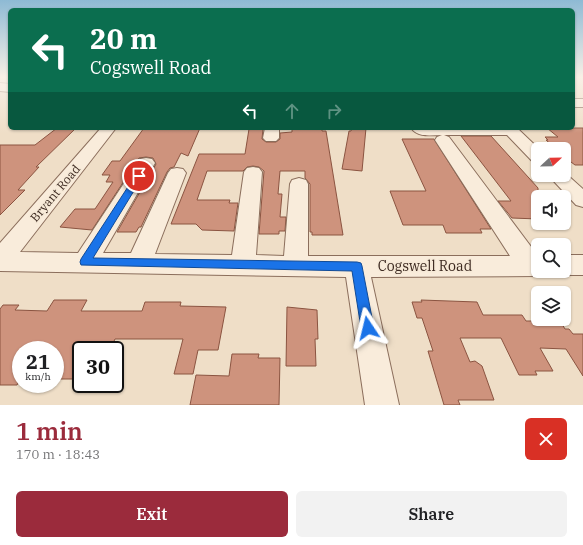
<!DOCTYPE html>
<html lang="en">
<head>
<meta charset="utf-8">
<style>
  body { margin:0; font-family:"IBM Plex Serif",serif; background:#f2f2f2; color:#202124; height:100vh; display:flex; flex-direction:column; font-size:15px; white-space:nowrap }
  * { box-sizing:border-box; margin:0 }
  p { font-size:13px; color:#757577 }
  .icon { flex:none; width:22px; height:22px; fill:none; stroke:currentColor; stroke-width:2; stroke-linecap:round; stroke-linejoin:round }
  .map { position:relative; height:405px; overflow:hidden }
  .side { display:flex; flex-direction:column; background:#fff; flex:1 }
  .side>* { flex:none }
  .hud { position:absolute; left:8px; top:8px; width:567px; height:122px; border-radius:6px; box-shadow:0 1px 3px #0004; background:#0b6e4f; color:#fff; overflow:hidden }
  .needle { width:26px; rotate:68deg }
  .controls { position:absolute; left:531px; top:142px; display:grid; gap:8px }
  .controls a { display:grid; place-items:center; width:40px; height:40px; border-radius:6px; background:#fff; box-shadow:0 1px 3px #0004; font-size:20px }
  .speed { position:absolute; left:12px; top:341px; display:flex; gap:8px; font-size:20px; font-weight:700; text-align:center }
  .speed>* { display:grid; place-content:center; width:52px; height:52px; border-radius:50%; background:#fff; box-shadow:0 1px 3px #0004; line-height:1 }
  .speed small { font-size:10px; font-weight:400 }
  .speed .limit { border:2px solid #111; border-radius:6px; background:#fff; color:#111 }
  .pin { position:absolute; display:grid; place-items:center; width:34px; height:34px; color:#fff; margin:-17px; border:2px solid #fff; border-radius:50%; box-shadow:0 1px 4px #0007 }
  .me { position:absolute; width:44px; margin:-22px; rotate:350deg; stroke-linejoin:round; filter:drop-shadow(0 0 3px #0008) }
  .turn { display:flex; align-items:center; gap:14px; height:84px; padding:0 16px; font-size:18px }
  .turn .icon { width:52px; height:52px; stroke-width:2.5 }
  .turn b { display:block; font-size:28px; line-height:34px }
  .lanes { display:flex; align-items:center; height:38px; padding:0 16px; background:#0003; justify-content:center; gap:20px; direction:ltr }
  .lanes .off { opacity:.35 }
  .round { display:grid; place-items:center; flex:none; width:42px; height:42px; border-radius:6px; background:#f2f2f2 }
  .head { display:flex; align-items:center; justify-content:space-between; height:68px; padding:0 16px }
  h1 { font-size:24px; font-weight:600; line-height:30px; color:#9b2b3c }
  .button { display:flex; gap:8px; margin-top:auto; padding:8px 16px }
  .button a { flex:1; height:46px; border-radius:6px; background:#9b2b3c; color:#fff; font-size:16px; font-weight:600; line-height:46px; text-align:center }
  .button a+a { background:#f2f2f2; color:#202124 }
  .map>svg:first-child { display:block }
  .building { fill:#ce937d; stroke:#8b5441 }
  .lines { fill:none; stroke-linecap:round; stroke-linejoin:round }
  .minor-casing { stroke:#8b6e5c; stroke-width:2 }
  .minor { fill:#f9ecdb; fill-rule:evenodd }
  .route { fill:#1a73e8; stroke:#114b97 }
  .labels { text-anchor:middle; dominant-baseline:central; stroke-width:3; stroke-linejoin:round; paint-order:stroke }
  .street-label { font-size:12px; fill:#3c2920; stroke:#f6e9d7 }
  .near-street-label { font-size:14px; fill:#3c2920; stroke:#f6e9d7 }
</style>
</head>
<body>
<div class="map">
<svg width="583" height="405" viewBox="0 0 583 405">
  <rect width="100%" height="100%" fill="#efdec7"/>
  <path class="building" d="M 57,128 L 76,128 L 36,167 L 39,167 L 18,190 L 25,190 L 0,215 L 0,145 L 35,145 Z
    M 144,128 L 200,128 L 188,156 L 181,153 L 174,167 L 170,168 L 167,172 L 141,227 L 139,227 L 136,232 L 117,232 L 156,164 L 153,158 L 146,157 L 139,158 L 92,230 L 60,227 L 75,209 L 95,209 L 113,182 L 106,182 L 110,175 L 102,175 L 112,161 L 120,161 Z
    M 292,128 L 322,128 L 322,131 L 326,131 L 343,235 L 312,235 L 312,232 L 310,232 L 310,184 L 305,178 L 305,171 L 280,171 L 278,194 L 282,194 L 280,217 L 286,217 L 285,231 L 279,231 L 279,234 L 259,234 L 264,171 L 259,167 L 253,166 L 247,167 L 243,171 L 207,171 L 197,200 L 230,200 L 229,203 L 238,203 L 234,231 L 202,230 L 196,224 L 171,224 L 199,154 L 245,154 L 249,129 L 263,129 L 262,139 L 266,142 L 276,142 L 280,139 L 280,133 L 292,132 Z
    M 352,128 L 366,128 L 362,171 L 342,169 L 349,131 L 351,131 Z
    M 547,128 L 583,128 L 583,165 L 575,165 L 571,162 L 564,156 L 564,149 L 556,149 L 546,140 L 548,140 L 545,137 L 558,137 Z
    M 461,136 L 491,136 L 538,188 L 538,219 L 512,218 L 498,201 L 511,201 Z
    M 402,139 L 434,139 L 491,229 L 480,229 L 482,233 L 446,233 L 443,225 L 403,225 L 390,191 L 426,191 Z
    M 54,300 L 87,300 L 81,311 L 142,311 L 145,302 L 181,302 L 180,306 L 226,307 L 218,350 L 198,350 L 193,374 L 174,374 L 183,339 L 115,339 L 110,350 L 81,350 L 81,379 L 55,379 L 55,350 L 21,350 L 21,378 L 17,385 L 0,385 L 0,309 L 3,305 L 19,305 L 15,310 L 47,311 Z
    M 421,300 L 477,302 L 483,315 L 522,315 L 526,321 L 560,321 L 565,329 L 569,329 L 573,334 L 583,334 L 583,376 L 566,349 L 540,348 L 553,371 L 535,371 L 537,375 L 519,375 L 501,338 L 460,338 L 470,362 L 475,361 L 482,366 L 494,400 L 458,400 L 460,405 L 444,405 L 428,351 L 433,351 L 422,318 L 417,318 L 412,302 L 422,302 Z
    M 287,307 L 317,310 L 318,339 L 315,339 L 316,366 L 286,366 Z
    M 232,354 L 259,354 L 258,358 L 280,358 L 279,405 L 190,405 L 196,375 L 229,376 Z"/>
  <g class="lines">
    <defs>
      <path id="minor" d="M 0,83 L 10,84 L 10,92 L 0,91 Z
        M 573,99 L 583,99 L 583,107 L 573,107 Z
        M 101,128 L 116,128 L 20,252 L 78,253 L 140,159 L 146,158 L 152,159 L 155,163 L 103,253 L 131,253 L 168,173 L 171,169 L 177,168 L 183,169 L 186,173 L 155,254 L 232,255 L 244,172 L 247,168 L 253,167 L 259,168 L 262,172 L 256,255 L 284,256 L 290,184 L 292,180 L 299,178 L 306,180 L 308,184 L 308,256 L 510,256 L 435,140 L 437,137 L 442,135 C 431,135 418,138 411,128 L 517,128 L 539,149 L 538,162 L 532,161 L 507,135 L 444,135 L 449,137 L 538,256 L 538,271 L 548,271 L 538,276 L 371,277 L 399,405 L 365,405 L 346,277 L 0,271 L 0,243 Z
        M 265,128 L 279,128 L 279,138 L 276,141 L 266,141 L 263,138 Z
        M 564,172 L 583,189 L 583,207 L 576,205 L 548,175 L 564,175 Z
        M 564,255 L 583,255 L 583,275 L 564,275 L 555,272 L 564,271 Z"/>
    </defs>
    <use href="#minor" class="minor-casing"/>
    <use href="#minor" class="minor"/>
  </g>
  <linearGradient id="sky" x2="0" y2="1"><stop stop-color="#8ebad4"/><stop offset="0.58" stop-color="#f8f0e6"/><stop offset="1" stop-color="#f8f0e6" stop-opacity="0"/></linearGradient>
  <rect width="583" height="133" fill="url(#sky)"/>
  <path class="route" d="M 139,173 L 143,176 L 93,258 L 357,262 L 361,263 L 362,266 L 374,328 L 373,333 L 368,334 L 363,333 L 361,328 L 352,271 L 81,265 L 80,262 L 81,259 L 135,176 Z"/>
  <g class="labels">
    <g class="street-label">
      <text transform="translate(55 193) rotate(-50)">Bryant Road</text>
    </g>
    <g class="near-street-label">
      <text x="425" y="266">Cogswell Road</text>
    </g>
  </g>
</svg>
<div class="controls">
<a><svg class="needle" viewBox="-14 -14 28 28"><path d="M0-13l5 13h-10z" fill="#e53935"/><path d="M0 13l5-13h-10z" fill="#757577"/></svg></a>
<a><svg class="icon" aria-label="sound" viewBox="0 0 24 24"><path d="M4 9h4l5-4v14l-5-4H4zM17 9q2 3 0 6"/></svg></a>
<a><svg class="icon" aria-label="search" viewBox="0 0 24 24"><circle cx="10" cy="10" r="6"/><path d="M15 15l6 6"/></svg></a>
<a><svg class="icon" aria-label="layers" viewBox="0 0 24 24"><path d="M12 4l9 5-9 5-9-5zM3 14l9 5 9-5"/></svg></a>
</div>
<div class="speed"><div>21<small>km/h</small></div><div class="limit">30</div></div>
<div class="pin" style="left:139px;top:176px;background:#d93025"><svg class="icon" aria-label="arrive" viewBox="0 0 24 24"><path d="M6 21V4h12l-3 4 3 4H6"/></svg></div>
<svg class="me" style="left:368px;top:328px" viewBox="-20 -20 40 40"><path d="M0-17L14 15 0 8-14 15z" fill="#1a73e8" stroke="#fff" stroke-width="4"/></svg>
<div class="hud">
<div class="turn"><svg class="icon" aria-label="left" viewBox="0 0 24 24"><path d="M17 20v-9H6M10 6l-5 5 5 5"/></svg><div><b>20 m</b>Cogswell Road</div></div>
<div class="lanes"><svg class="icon" aria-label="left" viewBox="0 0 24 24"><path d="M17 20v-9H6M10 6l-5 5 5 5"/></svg><svg class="icon off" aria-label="ahead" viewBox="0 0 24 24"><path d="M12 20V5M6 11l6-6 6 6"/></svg><svg class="icon off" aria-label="right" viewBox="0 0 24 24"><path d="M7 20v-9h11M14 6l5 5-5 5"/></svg></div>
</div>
</div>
<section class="side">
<div class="head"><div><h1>1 min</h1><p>170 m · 18:43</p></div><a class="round" style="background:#d93025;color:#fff"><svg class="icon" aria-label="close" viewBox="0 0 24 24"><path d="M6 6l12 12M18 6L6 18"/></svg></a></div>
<div class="button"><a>Exit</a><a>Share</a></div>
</section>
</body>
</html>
